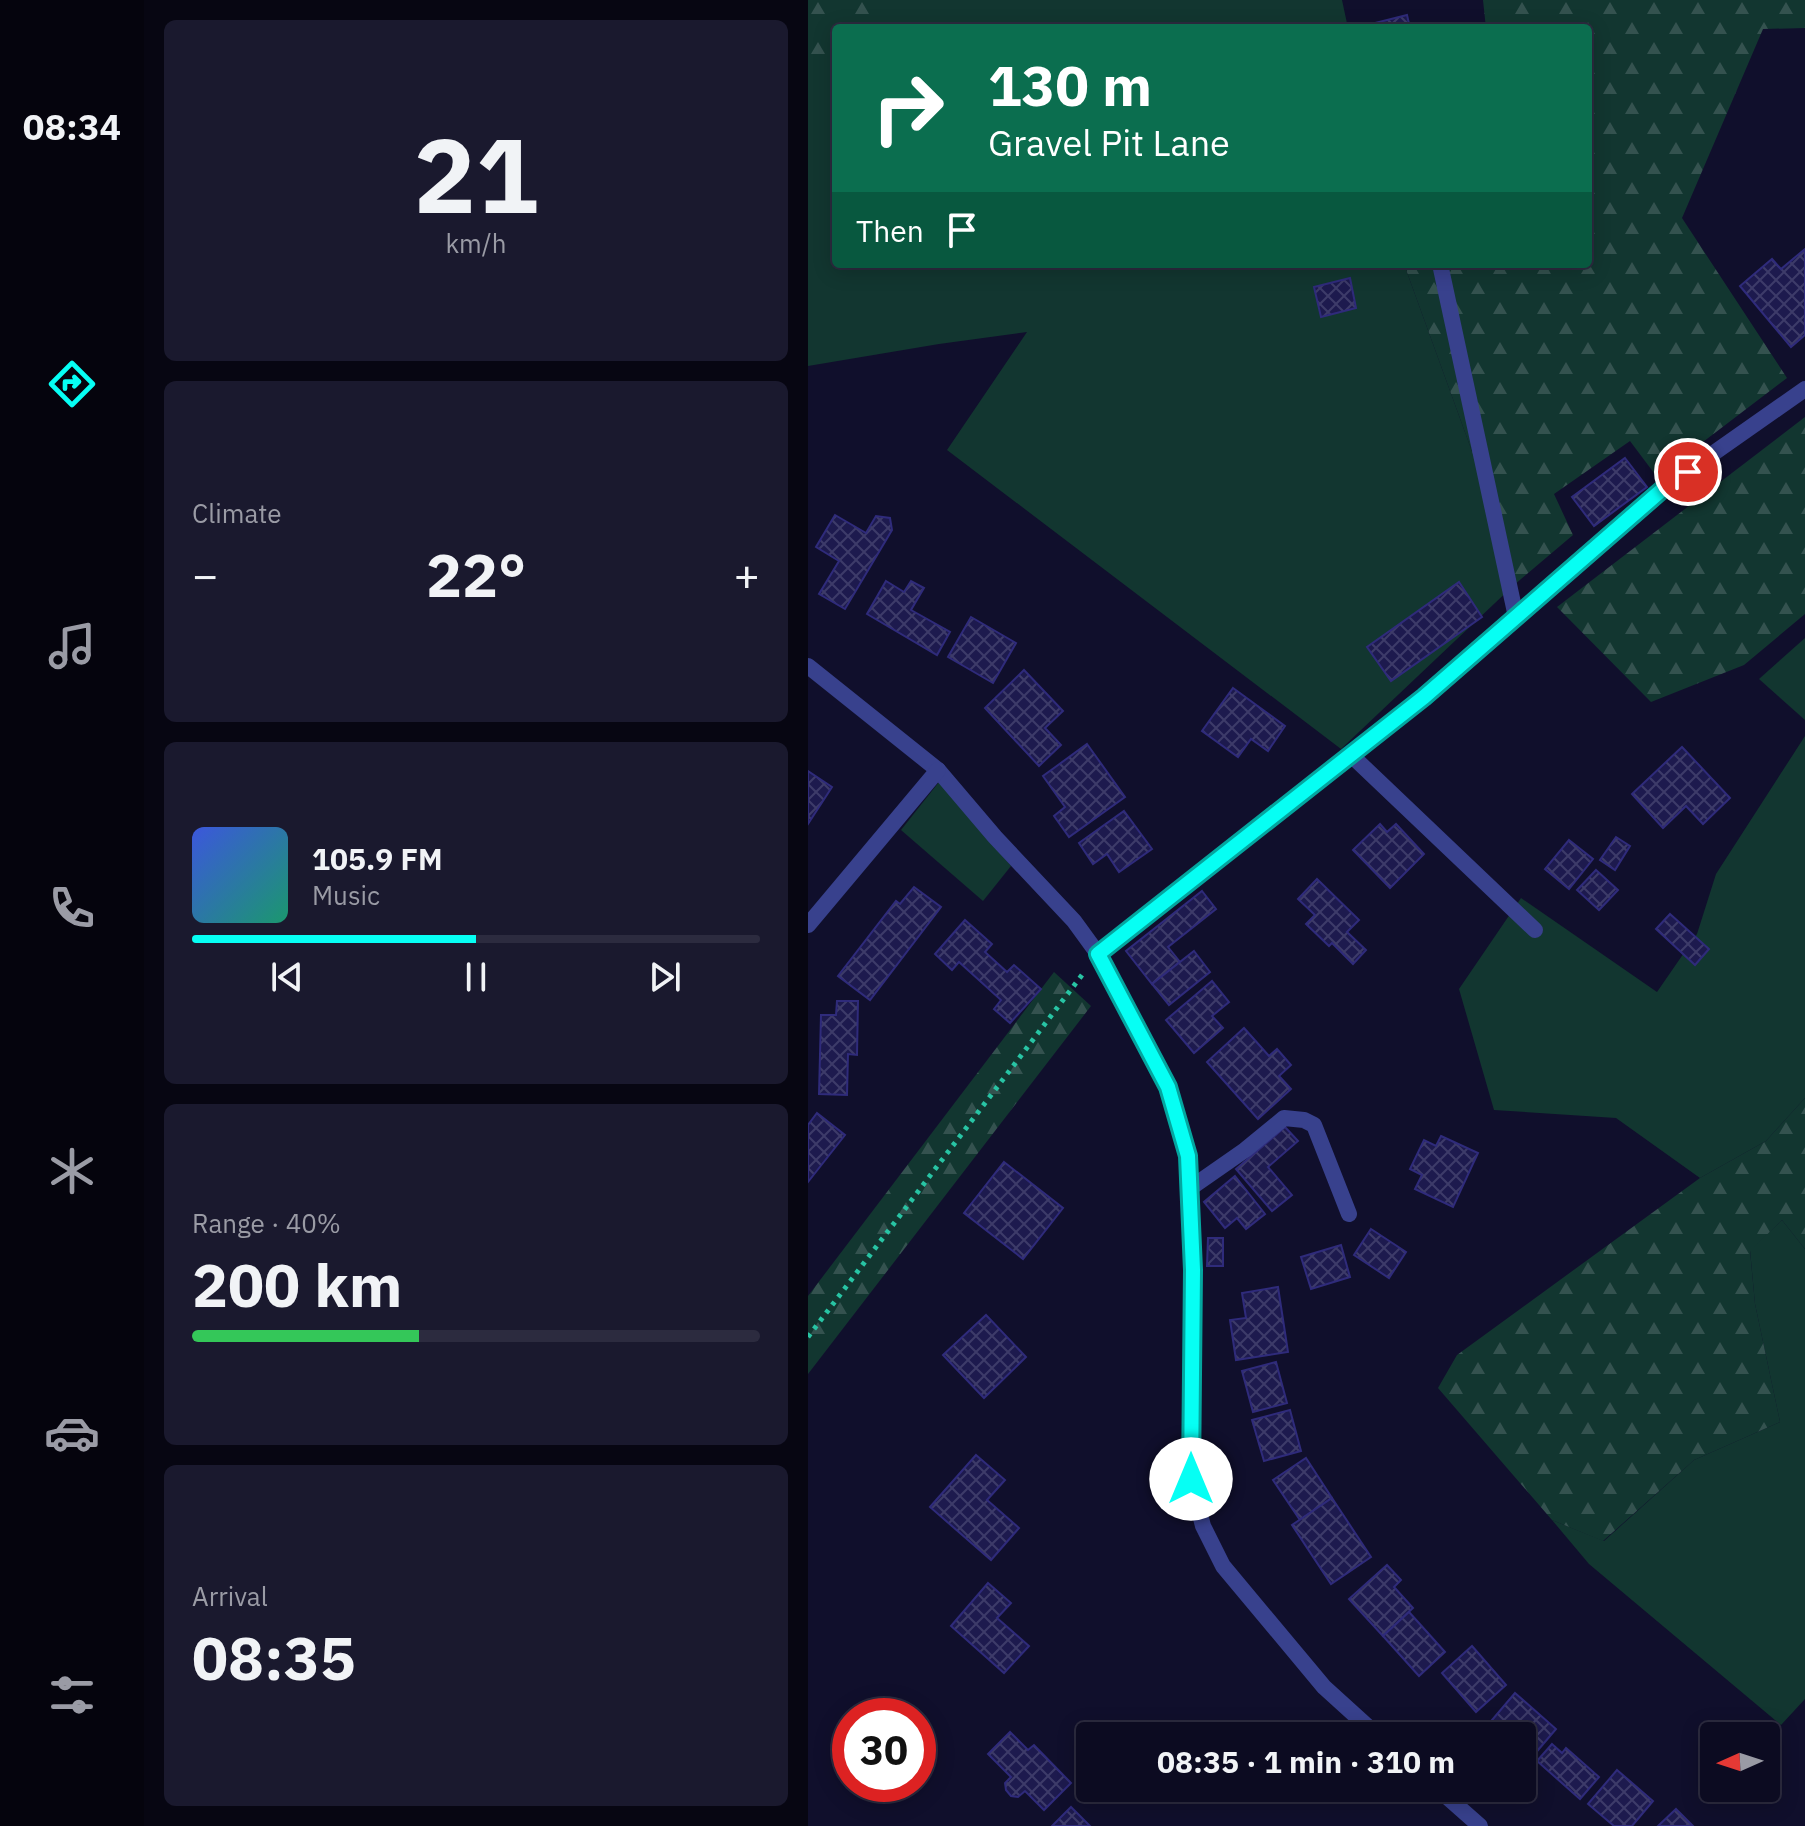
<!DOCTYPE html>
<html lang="en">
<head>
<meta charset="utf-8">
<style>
	:root { --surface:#0c0b21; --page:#1a192e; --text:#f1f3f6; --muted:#9a9ba5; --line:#2c2b3f; --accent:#06fff4 }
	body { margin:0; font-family:"IBM Plex Sans",sans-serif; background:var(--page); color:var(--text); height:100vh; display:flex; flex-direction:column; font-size:30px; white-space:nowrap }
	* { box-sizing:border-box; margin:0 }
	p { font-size:26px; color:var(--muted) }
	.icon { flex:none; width:44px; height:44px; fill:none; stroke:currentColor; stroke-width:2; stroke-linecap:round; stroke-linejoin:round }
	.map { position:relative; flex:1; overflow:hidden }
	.sheet { display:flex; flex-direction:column; gap:20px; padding:20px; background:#070612; width:664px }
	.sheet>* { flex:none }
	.top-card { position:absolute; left:24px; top:24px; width:760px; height:244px; border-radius:8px; box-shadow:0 4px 20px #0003,0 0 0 2px var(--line); background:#0b6e4f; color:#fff; overflow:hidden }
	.needle { width:52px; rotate:267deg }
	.fabs { position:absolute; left:892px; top:1722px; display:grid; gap:16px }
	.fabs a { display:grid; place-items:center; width:80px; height:80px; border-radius:8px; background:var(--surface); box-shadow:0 4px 20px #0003,0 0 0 2px var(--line); font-size:40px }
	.speed { position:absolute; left:24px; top:1698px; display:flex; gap:16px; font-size:40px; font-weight:700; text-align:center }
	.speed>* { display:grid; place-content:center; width:104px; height:104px; border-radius:50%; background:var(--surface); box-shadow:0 4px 20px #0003,0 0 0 2px var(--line); line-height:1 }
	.speed .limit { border:12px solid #d22; background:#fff; color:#111 }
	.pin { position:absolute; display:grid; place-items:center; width:68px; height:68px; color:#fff; margin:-34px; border:4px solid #fff; border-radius:50%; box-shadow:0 2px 8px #0007 }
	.me { position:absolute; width:88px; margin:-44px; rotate:0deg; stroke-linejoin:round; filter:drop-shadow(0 0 6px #0008) }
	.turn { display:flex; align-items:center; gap:28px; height:168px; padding:0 24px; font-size:36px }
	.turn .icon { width:104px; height:104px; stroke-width:2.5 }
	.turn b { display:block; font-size:56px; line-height:68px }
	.then { display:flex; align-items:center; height:76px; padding:0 24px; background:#0003; gap:16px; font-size:30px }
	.big { font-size:60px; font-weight:700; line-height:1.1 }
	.sheet .card { flex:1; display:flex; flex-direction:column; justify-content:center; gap:12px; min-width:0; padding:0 28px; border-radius:12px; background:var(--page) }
	.sheet .dial { align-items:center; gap:0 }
	.dial b { font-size:104px; line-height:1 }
	.song { display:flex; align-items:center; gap:24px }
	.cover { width:96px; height:96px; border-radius:12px; background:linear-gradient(135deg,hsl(230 70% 55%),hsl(160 70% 35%)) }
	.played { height:8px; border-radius:4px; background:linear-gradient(90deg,var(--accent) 50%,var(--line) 50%) }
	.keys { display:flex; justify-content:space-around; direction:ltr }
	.heat { display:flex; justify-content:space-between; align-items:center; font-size:44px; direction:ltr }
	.charge { height:12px; border-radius:6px; background:linear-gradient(90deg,#34c759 40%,var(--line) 0) }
	.trip { position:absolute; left:268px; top:1722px; width:460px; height:80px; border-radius:8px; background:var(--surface); box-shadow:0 4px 20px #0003,0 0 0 2px var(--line); font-weight:700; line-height:80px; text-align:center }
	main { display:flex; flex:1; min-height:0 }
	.tabs { display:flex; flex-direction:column; width:144px; justify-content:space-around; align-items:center; background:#05040d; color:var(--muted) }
	.tabs .icon { width:56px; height:56px }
	.tabs .selected { color:var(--accent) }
	.tabs b { font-size:36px; color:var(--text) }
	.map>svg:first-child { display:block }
	.green { fill:#123630 }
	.forest { fill:url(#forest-firs) }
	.building { fill:url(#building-cross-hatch); stroke:#2f2b7b; stroke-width:2 }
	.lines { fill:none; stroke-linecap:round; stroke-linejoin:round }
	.path { stroke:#28c4a4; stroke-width:5; stroke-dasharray:4 6; stroke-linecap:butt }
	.service { stroke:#38418d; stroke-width:16 }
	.minor { stroke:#38418d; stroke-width:16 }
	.route-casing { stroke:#04a69f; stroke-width:20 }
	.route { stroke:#06fff4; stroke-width:14 }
</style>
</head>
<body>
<main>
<nav class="tabs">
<b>08:34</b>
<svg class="icon selected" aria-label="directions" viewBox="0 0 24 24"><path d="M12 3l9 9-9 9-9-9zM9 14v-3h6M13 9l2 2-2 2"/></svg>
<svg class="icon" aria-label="music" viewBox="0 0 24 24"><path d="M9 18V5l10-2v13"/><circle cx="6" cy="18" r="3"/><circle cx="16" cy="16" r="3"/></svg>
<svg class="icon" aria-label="phone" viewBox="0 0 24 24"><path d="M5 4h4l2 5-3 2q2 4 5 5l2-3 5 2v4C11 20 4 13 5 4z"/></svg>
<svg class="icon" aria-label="climate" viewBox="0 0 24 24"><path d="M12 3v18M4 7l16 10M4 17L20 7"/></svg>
<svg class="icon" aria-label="car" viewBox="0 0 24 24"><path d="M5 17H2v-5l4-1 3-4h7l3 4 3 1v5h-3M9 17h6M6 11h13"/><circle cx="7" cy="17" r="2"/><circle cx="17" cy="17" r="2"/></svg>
<svg class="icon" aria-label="filters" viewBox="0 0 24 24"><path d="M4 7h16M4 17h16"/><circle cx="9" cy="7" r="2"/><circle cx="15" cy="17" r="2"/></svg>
</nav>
<section class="sheet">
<div class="card dial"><b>21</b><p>km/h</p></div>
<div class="card"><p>Climate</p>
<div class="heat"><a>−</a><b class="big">22°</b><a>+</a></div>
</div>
<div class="card">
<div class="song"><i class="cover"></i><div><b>105.9 FM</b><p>Music</p></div></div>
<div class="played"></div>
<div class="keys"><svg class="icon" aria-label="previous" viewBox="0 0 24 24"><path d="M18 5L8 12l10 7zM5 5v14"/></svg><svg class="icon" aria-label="pause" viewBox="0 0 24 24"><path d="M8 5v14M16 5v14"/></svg><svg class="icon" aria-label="next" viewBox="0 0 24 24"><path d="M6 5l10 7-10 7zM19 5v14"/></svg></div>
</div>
<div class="card"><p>Range · 40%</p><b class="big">200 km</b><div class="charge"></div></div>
<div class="card"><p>Arrival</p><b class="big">08:35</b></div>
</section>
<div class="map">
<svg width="997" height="1826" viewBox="0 0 997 1826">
	<defs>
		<pattern id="forest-firs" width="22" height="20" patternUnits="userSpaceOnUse" patternTransform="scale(2)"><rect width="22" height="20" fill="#123630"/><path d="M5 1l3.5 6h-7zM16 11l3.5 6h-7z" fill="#34524f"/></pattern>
		<pattern id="building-cross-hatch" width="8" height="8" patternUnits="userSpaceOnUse" patternTransform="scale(2)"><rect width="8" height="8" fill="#1d1a4e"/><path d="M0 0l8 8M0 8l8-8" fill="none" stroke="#3d3b69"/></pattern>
	</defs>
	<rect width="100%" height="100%" fill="#100f2c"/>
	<g class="green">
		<polygon points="0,0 534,0 540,28 28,28 28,264 596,264 674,479 706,585 533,749 139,450 219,332 131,344 0,366"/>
		<polygon points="997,638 997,720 951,679"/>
		<polygon points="997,736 997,1098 958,1141 892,1178 808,1118 686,1110 651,989 713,898 849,992 889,934 908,874"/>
		<polygon points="131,782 203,866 175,901 93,830"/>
		<polygon points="974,1220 997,1249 997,1699 973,1725 781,1564 744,1520 796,1541 886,1460 972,1422 947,1304 942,1250"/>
	</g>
	<g class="forest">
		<polygon points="0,0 93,0 93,8 68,28 28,28 28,58 0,77"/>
		<polygon points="675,0 997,0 997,28 955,29 874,218 979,378 849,477 822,441 746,494 765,535 706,585 674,479 596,264 780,264 780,28 678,28"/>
		<polygon points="997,417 997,614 936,665 843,702 749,607"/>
		<polygon points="246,972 283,1006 0,1374 0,1296"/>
		<polygon points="997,1098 997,1249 974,1220 942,1251 947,1304 972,1422 886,1460 795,1541 744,1520 630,1388 649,1355 892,1178 958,1141"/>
	</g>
	<g class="building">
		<polygon points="599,15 602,28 555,28 555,26"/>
		<polygon points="997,249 997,335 983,347 932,286 964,259 973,269"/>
		<polygon points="542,278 548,308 513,317 506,287"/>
		<polygon points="817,458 839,487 786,526 764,497"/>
		<polygon points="27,515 58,533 68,516 82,518 84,530 37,609 11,594 31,561 8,547"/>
		<polygon points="78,581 96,592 103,581 116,588 103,610 142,632 129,655 59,614"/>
		<polygon points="651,582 674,617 583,681 559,647"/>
		<polygon points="163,617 208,643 185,683 140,657"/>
		<polygon points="216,670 255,711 237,728 253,745 231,766 177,708"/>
		<polygon points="425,688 477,726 460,751 443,739 430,757 394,731"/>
		<polygon points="279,744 317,797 261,837 246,816 257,807 235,776"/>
		<polygon points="874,747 922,798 895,824 878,806 855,828 824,794"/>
		<polygon points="0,771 24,787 0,824"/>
		<polygon points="316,811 344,849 311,872 299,854 285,864 271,843"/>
		<polygon points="572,824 579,832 588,824 616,854 582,888 545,850"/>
		<polygon points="808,837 822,846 807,870 792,860"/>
		<polygon points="761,840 785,859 761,889 737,869"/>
		<polygon points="788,870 810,890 791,910 769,890"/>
		<polygon points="509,879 551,920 539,932 558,950 545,964 524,943 521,946 498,924 507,915 490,899"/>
		<polygon points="106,887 133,907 62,1000 30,976 88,901 92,904"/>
		<polygon points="394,891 408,909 360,947 372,962 344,984 318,951"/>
		<polygon points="862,914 901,949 887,965 848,929"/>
		<polygon points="157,920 184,944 177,952 199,972 206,965 233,989 202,1023 186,1009 193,1000 151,962 144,970 127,954"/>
		<polygon points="386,951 402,972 361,1005 344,984"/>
		<polygon points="404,981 421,1002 404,1016 415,1028 386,1053 358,1020"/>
		<polygon points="29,1001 50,1001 49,1055 40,1054 39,1095 11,1094 13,1015 28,1015"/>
		<polygon points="436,1028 461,1056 469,1049 483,1065 471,1076 483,1089 450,1119 399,1062"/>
		<polygon points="9,1113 37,1135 0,1182 0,1125"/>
		<polygon points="477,1127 490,1141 460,1167 484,1195 464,1211 428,1169"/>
		<polygon points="633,1136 670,1153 645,1207 607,1189 614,1175 602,1169 616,1140 628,1146"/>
		<polygon points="196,1162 255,1208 215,1259 156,1213"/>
		<polygon points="427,1176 457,1214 438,1229 429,1218 417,1228 396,1202"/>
		<polygon points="563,1229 598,1252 581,1278 546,1255"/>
		<polygon points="400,1238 415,1238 415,1266 399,1266"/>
		<polygon points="533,1245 542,1277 503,1289 493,1257"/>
		<polygon points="470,1287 480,1352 428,1360 422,1320 438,1318 434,1293"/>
		<polygon points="178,1315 218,1357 176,1398 135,1355"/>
		<polygon points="468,1362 479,1403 445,1412 434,1371"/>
		<polygon points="482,1410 493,1451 456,1461 444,1420"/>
		<polygon points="168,1455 197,1480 179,1500 211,1528 183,1560 122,1507"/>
		<polygon points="498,1458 524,1498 492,1520 465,1480"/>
		<polygon points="524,1498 563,1557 523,1584 484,1525"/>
		<polygon points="579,1565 593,1580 586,1587 605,1608 575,1636 541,1599"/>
		<polygon points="180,1583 203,1603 189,1618 221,1646 196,1673 143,1626"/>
		<polygon points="601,1612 637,1652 611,1676 575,1636"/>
		<polygon points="664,1646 698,1685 668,1712 634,1673"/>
		<polygon points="707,1693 748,1729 719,1763 714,1759 714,1736 676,1736 673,1733"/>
		<polygon points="202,1732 220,1750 226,1745 263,1783 236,1810 217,1791 210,1797 203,1796 198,1790 197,1783 203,1777 180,1754"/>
		<polygon points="744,1744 754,1753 758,1748 791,1777 772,1799 729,1761"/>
		<polygon points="809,1770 845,1801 824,1826 806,1826 780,1804"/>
		<polygon points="263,1807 282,1826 244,1826"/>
		<polygon points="868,1809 885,1826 850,1826"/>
	</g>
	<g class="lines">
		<polyline class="path" points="0,1337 277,971"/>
		<g class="service">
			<polyline points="632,264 708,617"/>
			<polyline points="542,754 727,930"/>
			<polyline points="381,1189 437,1150 476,1118 496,1120 506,1125 541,1214"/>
		</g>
		<g class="minor">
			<polyline points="0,666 130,770 187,837 266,921 290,954 360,1087 380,1156 385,1270 383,1479 395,1526 415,1566 516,1687 570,1736"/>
			<polyline points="0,925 130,770"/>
			<polyline points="290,954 616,697 856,488 997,389"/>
			<polyline points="629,1788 672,1826"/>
		</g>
	</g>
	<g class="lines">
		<g class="route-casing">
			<polyline id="route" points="383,1479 385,1270 380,1156 360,1087 290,954 616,697 856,488 880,472"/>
		</g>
		<use href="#route" class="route"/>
	</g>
</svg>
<div class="fabs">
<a><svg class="needle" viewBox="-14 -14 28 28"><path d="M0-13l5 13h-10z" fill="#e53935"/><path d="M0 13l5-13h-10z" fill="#9a9ba5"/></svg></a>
</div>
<div class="speed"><div class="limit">30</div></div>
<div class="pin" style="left:880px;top:472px;background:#d93025"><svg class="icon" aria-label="arrive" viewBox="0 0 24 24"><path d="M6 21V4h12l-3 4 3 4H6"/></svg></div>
<svg class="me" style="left:383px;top:1479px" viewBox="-20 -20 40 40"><circle r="19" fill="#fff"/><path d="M0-13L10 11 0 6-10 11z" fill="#06fff4"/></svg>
<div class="trip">08:35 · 1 min · 310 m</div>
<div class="top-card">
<div class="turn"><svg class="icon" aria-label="right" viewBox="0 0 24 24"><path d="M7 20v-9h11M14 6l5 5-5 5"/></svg><div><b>130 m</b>Gravel Pit Lane</div></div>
<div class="then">Then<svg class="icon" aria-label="arrive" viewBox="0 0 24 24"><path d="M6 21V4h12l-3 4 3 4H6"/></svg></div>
</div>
</div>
</main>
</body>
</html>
